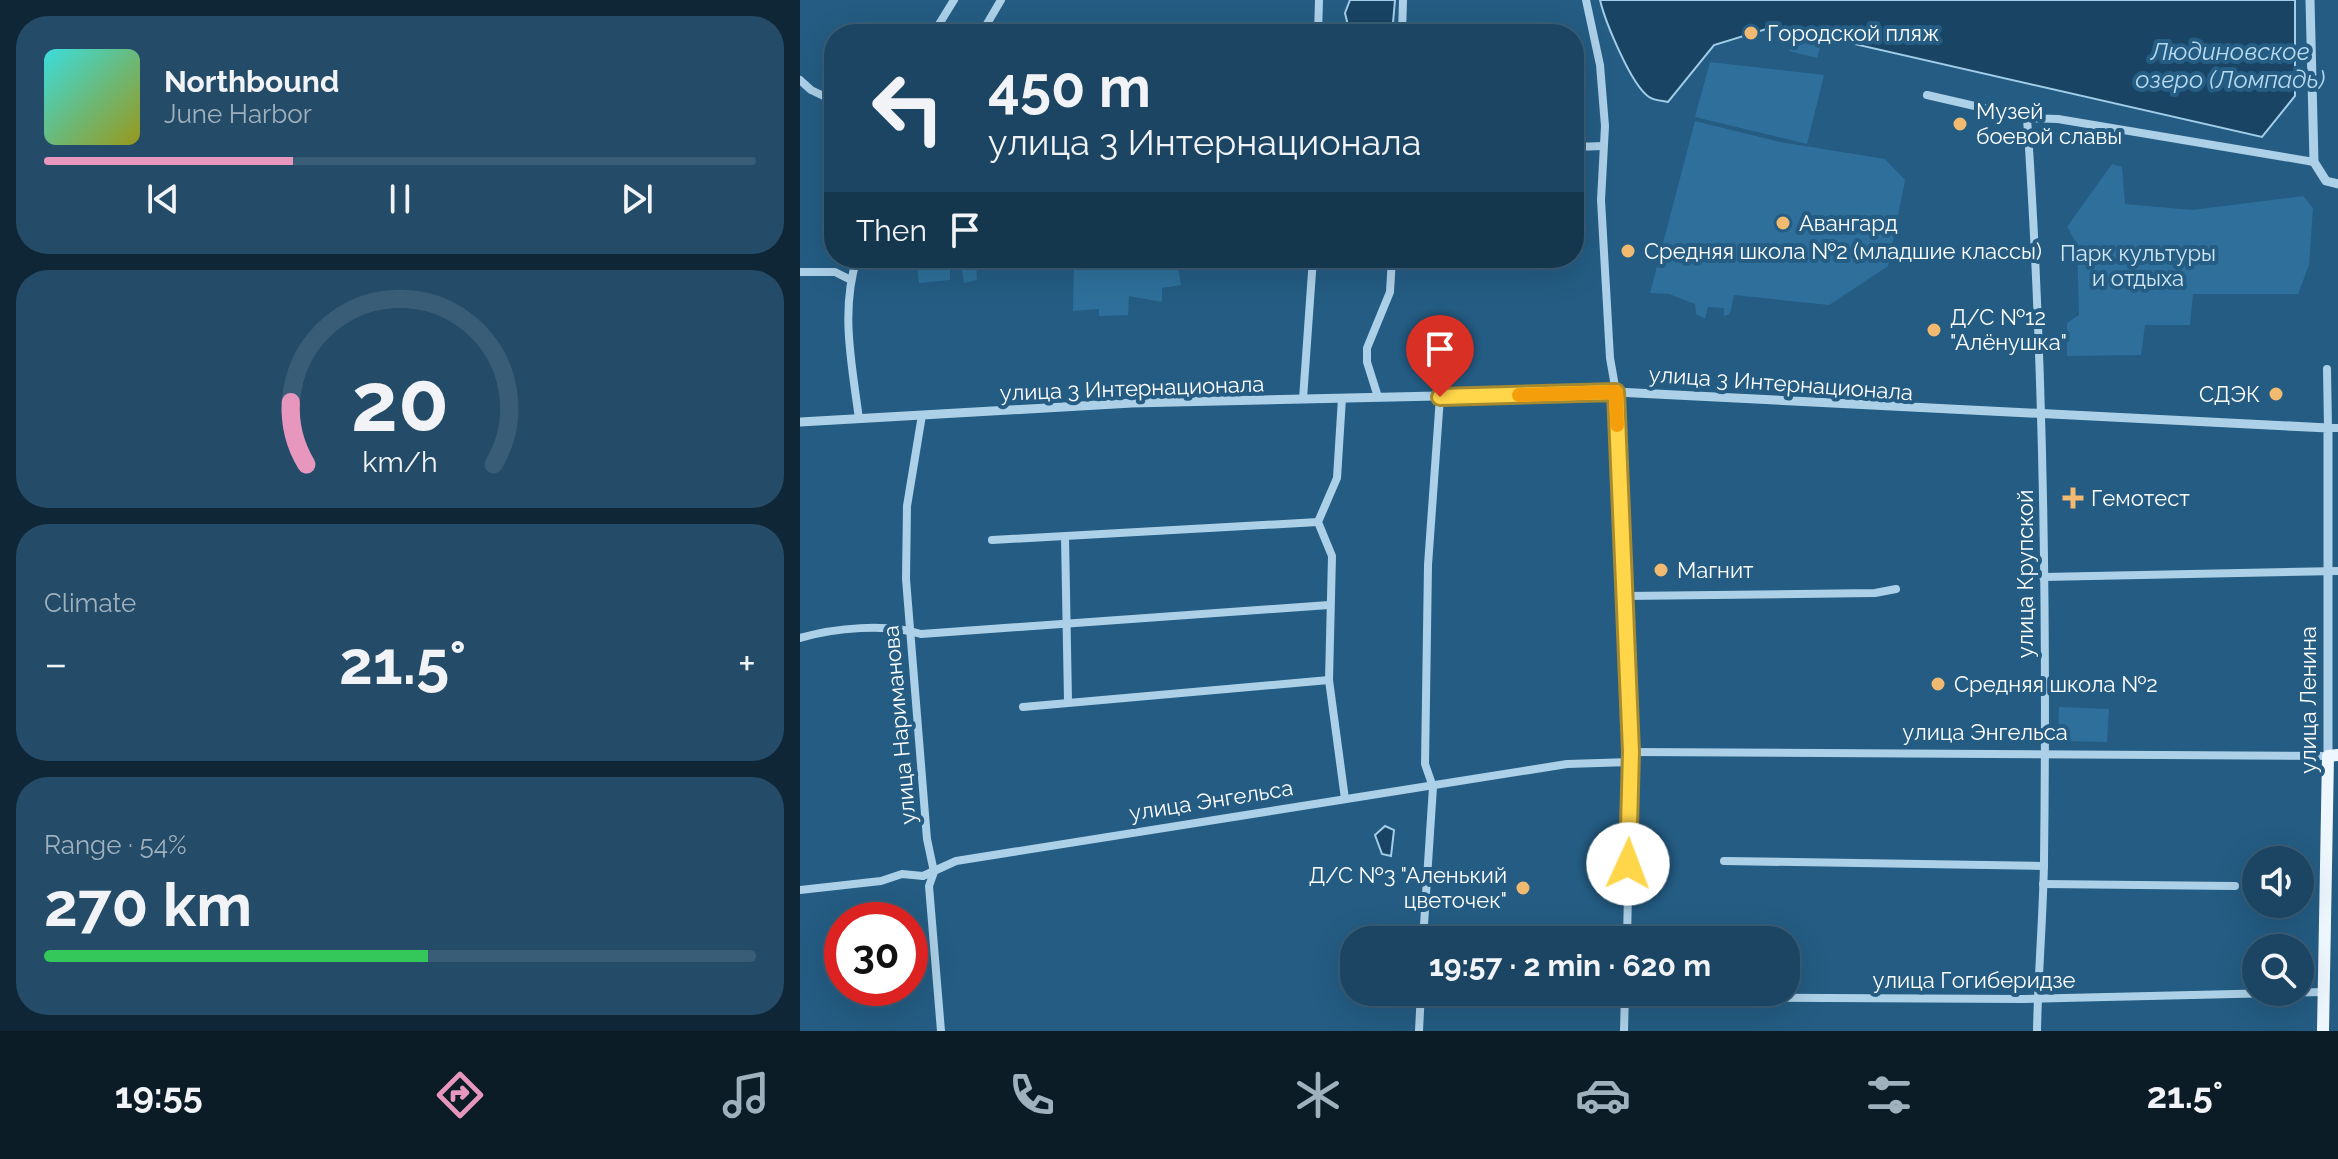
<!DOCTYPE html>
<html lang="en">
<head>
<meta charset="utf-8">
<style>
	:root { --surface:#1b4562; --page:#244c68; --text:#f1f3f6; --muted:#a0b1be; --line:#395d77; --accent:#e797bd }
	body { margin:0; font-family:Raleway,sans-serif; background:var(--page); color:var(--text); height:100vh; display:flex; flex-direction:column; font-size:30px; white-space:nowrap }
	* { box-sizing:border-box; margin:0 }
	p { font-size:26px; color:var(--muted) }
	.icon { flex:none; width:44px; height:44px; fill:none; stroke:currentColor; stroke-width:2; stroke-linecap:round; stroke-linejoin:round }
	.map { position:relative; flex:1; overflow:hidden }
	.side { display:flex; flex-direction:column; gap:16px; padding:16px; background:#0f2636; width:800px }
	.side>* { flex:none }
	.hud { position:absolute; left:24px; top:24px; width:760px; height:244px; border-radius:32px; box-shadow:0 8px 32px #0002,0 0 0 2px var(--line); background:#1b4562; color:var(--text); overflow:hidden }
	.controls { position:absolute; left:1442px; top:846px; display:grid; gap:16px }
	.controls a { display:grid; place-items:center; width:72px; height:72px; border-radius:50%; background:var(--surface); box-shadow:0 8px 32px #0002,0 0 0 2px var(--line); font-size:40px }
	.speed { position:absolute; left:24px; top:902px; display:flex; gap:16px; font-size:40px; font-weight:700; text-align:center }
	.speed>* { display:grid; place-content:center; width:104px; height:104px; border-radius:50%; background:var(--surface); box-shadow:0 8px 32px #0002,0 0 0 2px var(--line); line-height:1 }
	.speed .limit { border:12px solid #d22; background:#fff; color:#111 }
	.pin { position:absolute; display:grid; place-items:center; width:68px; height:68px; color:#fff; margin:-82px -34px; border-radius:50% 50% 50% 0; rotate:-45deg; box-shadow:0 0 8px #0007 }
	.pin .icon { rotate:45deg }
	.me { position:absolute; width:88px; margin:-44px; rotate:2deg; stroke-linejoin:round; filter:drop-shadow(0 0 6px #0008) }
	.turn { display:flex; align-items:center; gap:28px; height:168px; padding:0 32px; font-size:36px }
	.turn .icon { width:104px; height:104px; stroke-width:2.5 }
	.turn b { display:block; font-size:56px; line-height:68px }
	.then { display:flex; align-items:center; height:76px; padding:0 32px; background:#0003; gap:16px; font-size:30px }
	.big { font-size:60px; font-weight:700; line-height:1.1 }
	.side .widget { flex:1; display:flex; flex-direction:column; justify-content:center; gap:12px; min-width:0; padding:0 28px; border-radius:32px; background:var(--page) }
	.side .dial { align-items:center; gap:0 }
	.dial svg { height:208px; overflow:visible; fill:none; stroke:var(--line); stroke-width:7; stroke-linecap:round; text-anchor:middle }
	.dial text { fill:var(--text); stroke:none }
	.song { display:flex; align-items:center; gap:24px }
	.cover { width:96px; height:96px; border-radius:12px; background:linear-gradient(135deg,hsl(180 70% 55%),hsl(60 70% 35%)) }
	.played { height:8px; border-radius:4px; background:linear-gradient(90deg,var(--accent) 35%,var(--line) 35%) }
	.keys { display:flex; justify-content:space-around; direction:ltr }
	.heat { display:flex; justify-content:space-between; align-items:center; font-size:44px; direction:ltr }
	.charge { height:12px; border-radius:6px; background:linear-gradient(90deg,#34c759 54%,var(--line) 0) }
	.trip { position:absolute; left:540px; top:926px; width:460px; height:80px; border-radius:32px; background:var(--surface); box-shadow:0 8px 32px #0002,0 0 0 2px var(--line); font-weight:700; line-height:80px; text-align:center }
	.menu { display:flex; height:128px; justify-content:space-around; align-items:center; background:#0b1c27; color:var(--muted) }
	.menu .icon { width:56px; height:56px }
	.menu .selected { color:var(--accent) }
	.menu b { font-size:36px; color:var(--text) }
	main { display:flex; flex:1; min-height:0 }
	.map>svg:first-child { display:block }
	.green { fill:#2e709b }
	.water { fill:#194463; stroke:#a1cde8; stroke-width:2 }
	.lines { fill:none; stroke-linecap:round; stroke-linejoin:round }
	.minor { stroke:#acd0e8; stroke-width:8 }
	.tertiary { stroke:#acd0e8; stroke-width:9 }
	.primary { stroke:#eff7fe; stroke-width:12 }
	.route-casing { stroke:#a68a30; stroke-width:20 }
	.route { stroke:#ffd54a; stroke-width:14 }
	.slow { stroke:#f59e0b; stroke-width:14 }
	.poi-dot { fill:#f2b970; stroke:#245c83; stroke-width:3 }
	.labels { text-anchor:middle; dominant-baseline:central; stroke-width:8; stroke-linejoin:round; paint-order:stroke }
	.poi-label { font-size:22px; fill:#fff; stroke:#245c83; text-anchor:start }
	.park-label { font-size:22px; fill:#d0e7f6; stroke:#245c83 }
	.street-label { font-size:22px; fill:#fff; stroke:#245c83 }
	.water-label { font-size:24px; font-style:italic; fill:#b8daef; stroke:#245c83 }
</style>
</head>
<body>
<main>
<section class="side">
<div class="widget">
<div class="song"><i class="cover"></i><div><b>Northbound</b><p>June Harbor</p></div></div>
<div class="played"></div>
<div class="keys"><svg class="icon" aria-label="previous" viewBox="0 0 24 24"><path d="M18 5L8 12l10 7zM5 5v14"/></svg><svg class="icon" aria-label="pause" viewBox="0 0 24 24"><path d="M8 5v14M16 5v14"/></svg><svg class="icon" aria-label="next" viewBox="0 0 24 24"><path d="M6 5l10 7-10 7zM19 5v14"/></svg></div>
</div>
<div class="widget dial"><svg viewBox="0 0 100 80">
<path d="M14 69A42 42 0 1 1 86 69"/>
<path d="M14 69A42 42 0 0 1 8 45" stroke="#e797bd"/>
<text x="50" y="56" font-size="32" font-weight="700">20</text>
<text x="50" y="72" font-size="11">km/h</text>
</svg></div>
<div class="widget"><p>Climate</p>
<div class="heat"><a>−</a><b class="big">21.5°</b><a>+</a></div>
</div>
<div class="widget"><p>Range · 54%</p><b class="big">270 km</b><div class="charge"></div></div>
</section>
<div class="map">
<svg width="1538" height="1031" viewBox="0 0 1538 1031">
	<rect width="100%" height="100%" fill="#245c83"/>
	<g class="green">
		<polygon points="992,38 1021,44 1017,58 989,51"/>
		<polygon points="910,62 1024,75 1007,144 895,117"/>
		<polygon points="895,121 980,142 1085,159 1105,180 1088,266 1029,305 934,295 930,314 924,316 924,308 908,307 905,319 896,314 895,304 869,294 850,293"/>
		<polygon points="1312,164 1322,167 1325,204 1392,210 1503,196 1513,208 1509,265 1498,294 1393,294 1390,325 1345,325 1341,355 1267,356 1267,323 1279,315 1277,244 1267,227"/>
		<polygon points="116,258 176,258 177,280 164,283 161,264 150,266 150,280 119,283"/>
		<polygon points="274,258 376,258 381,285 362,288 362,302 329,296 328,315 299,316 299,309 273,311"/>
		<polygon points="1259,707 1309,709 1307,742 1258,741"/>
	</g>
	<g class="water">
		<polygon points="550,0 595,0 592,34 550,34 545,13"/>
		<path d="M800,0h695v96l-33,41 -486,-111 -62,19 -46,57c-5,-1 -15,-2 -19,-5 -18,-12 -44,-76 -49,-97z"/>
		<polygon points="585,826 594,830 591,856 582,854 575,835"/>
	</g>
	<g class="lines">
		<g class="minor">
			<polyline points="786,0 800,65 805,126 801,200 810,358 816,392 831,752 827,940"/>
			<polyline points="133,34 154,0"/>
			<polyline points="181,34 201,0"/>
			<polyline points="518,34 519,0"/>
			<polyline points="602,34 603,0"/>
			<polyline points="0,80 11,90 34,101"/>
			<polyline points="1127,95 1227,118 1258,119 1514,162"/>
			<path d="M1227,118c17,247 20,496 17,744 -1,56 -6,113 -7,169"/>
			<polyline points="774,147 803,146"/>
			<path d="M57,258c-17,53 -5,107 2,161"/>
			<polyline points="0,272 35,272 51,280"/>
			<polyline points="1527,369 1528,428 1538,428"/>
			<polyline points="578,397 567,362 567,348 590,292 592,258"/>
			<polyline points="542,398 537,478 518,522 532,556 529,680 545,799"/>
			<polyline points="503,399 513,258"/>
			<polyline points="122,415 107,506 106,579 127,839 134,872 129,886 141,1031"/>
			<polyline points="265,537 268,701"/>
			<polyline points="192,540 518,522"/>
			<polyline points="1243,577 1538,571"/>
			<polyline points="825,596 1075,593 1096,589"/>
			<path d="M0,638c34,-10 87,-15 121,-4l408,-29"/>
			<polyline points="223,707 529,680"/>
			<polyline points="831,752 1528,756"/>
			<polyline points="924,861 1244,866"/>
			<polyline points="1243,884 1435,886"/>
			<polyline points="0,890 81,881 102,874 123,876 156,861 767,764 831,762"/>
			<polyline points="623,940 633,787 625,764 628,565 640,397"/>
			<polyline points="825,997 1223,999 1523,992"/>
			<polyline points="619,1031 621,992"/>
			<polyline points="824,1031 825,993"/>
		</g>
		<g class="tertiary">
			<polyline points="1510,0 1514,162 1526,181 1538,184"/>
			<polyline points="0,422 332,403 816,392 1528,428 1528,756"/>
		</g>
		<polyline class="primary" points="1523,1031 1528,756 1538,755"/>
	</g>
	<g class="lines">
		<g class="route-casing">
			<polyline id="route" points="640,397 816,392 831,752 828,864"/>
		</g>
		<use href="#route" class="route"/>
		<polyline class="slow" points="719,395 816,392 817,425"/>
	</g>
	<g class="poi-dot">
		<circle cx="951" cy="33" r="8"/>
		<circle cx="1160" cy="124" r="8"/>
		<circle cx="983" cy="223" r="8"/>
		<circle cx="828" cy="251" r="8"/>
		<circle cx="1134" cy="330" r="8"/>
		<circle cx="1476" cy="394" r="8"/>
		<path d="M1269 486h8v8h8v8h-8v8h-8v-8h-8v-8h8z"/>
		<circle cx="861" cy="570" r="8"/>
		<circle cx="1138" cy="684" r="8"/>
		<circle cx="723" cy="888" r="8"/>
	</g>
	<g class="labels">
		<g class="poi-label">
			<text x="967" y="33">Городской пляж</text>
			<text x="1176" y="111">Музей<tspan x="1176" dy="25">боевой славы</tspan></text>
			<text x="999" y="223">Авангард</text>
			<text x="844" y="251">Средняя школа №2 (младшие классы)</text>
			<text x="1150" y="317">Д/С №12<tspan x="1150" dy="25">"Алёнушка"</tspan></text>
			<text x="1460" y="394" text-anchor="end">СДЭК</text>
			<text x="1291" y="498">Гемотест</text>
			<text x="877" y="570">Магнит</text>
			<text x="1154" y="684">Средняя школа №2</text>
			<text x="707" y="875" text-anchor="end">Д/С №3 "Аленький<tspan x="707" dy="25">цветочек"</tspan></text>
		</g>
		<g class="park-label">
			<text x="1338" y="253">Парк культуры<tspan x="1338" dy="25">и отдыха</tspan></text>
		</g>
		<g class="street-label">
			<text transform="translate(981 383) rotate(4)">улица 3 Интернационала</text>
			<text transform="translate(332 388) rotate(-2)">улица 3 Интернационала</text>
			<text transform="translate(1225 574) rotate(-90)">улица Крупской</text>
			<text transform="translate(1508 700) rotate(-90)">улица Ленина</text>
			<text transform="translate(99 725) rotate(-95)">улица Нариманова</text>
			<text x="1185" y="732">улица Энгельса</text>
			<text transform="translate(411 800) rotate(-9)">улица Энгельса</text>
			<text x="1174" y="980">улица Гогиберидзе</text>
		</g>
		<g class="water-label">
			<text x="1430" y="51">Людиновское<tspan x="1430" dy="28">озеро (Ломпадь)</tspan></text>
		</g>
	</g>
</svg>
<div class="controls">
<a><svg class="icon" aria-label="sound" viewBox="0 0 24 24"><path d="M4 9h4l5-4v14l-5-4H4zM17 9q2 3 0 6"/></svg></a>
<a><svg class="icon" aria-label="search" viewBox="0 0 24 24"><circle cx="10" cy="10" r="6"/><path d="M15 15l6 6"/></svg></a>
</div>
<div class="speed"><div class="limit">30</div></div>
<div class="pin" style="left:640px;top:397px;background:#d93025"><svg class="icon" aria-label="arrive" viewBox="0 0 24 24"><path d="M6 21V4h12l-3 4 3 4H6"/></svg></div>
<svg class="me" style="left:828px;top:864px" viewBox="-20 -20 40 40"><circle r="19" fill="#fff"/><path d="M0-13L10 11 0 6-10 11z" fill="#ffd54a"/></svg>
<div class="trip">19:57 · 2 min · 620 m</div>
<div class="hud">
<div class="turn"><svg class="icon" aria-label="left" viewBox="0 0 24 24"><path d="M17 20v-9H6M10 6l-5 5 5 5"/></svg><div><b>450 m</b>улица 3 Интернационала</div></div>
<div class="then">Then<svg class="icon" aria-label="arrive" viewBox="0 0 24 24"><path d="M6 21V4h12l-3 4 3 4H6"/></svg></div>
</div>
</div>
</main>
<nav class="menu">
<b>19:55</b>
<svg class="icon selected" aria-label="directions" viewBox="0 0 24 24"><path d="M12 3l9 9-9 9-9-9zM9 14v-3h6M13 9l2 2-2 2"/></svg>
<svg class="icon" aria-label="music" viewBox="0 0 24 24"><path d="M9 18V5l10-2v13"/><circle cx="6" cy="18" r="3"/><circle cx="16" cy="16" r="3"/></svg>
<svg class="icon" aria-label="phone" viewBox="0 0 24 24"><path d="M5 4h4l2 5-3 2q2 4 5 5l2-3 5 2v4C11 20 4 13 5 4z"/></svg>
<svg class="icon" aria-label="climate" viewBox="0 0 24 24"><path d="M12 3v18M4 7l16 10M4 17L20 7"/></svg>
<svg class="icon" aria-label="car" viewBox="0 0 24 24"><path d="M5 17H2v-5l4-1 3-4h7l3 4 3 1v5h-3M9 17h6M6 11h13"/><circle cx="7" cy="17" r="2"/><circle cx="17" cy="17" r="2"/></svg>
<svg class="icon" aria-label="filters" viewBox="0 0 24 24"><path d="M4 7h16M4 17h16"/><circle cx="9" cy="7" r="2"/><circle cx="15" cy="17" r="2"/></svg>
<b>21.5°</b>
</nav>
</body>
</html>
